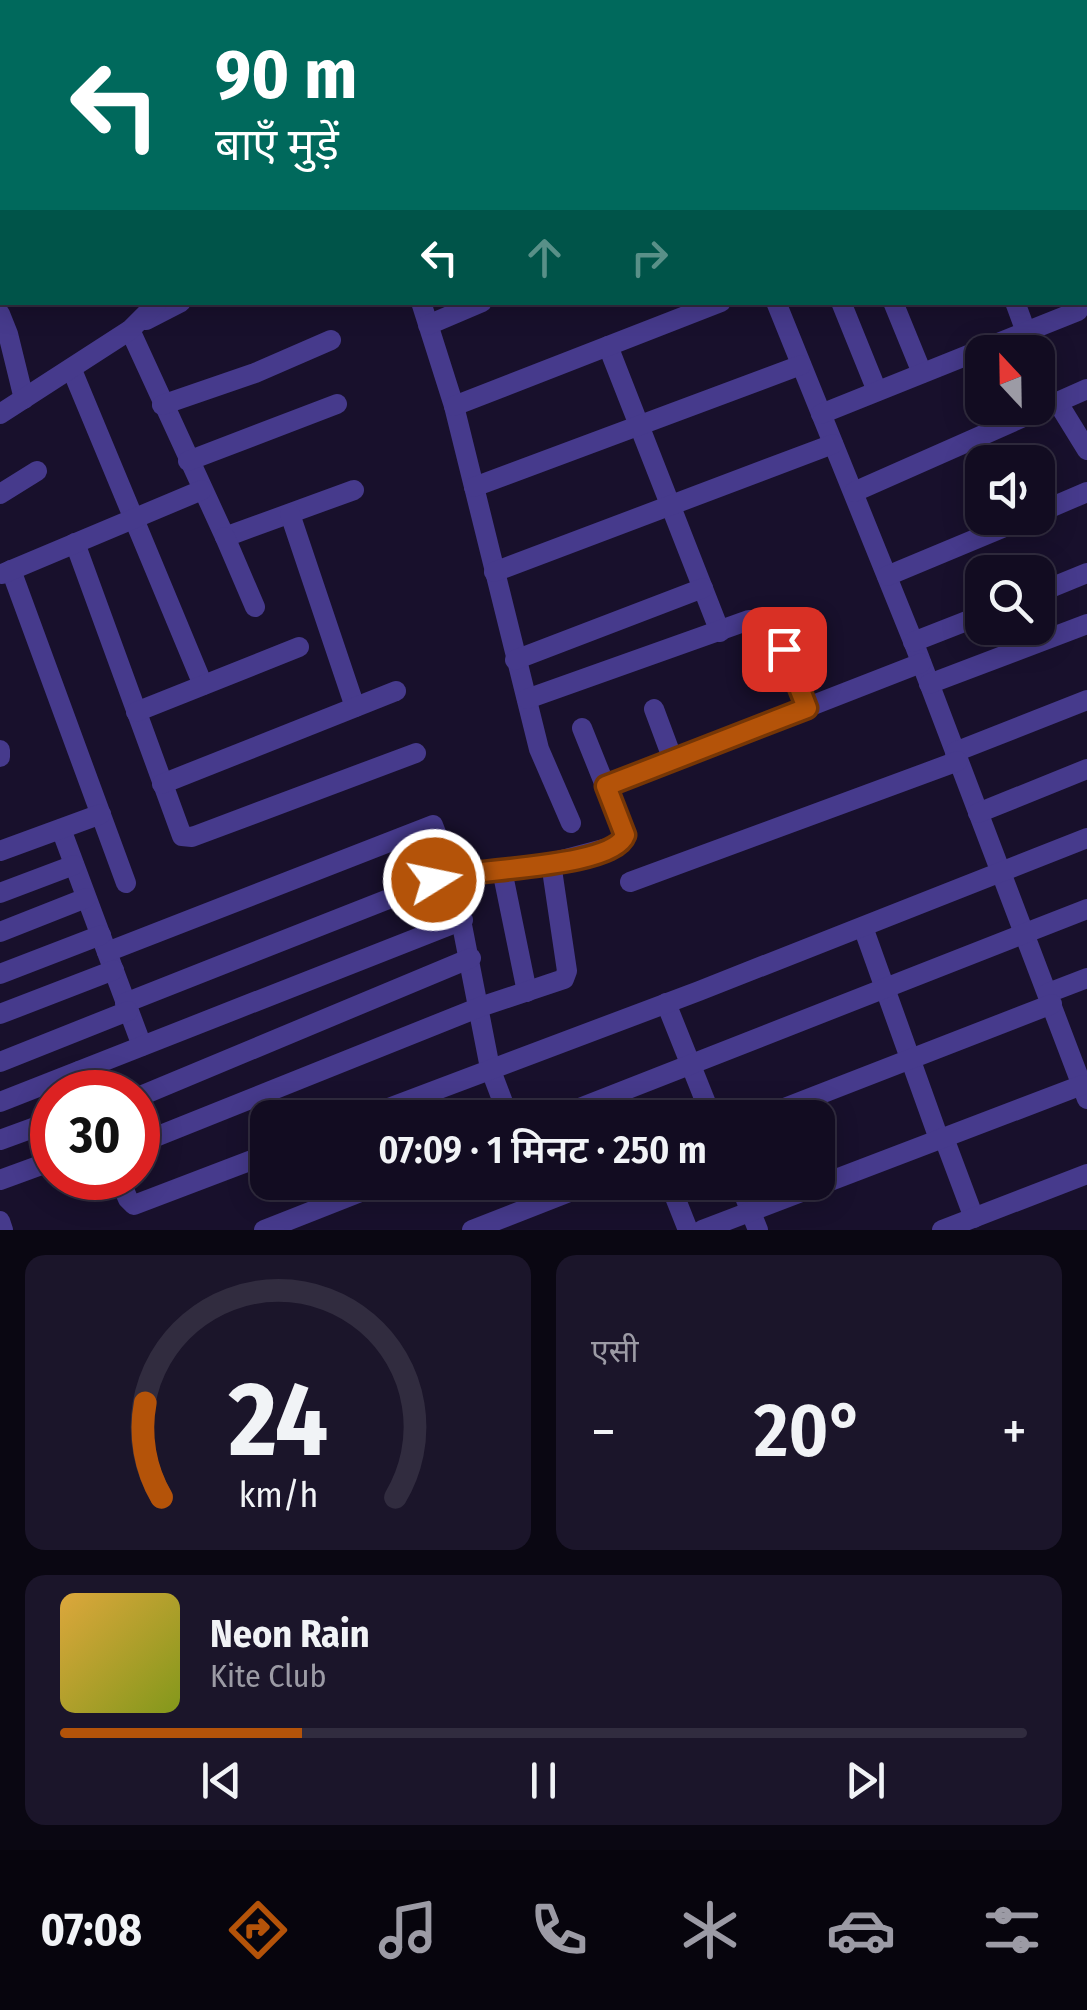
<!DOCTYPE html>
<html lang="hi">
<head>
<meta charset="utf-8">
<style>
	:root { --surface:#120c21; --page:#1b152a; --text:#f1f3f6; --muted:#9c9ba5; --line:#312c3f; --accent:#b45309 }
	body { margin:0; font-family:"Fira Sans Condensed","Noto Sans Devanagari",sans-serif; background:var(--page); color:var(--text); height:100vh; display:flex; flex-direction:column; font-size:38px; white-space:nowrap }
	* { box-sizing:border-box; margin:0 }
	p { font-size:32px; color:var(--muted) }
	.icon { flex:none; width:55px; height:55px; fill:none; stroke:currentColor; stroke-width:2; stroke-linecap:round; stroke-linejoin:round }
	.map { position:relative; height:1230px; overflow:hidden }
	.details { display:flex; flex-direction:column; gap:25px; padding:25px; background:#0a0712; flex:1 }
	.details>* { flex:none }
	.banner { position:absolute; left:0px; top:0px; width:1088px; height:305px; box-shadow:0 5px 25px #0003,0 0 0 2px var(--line); background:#00695c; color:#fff; overflow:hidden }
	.needle { width:65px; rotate:338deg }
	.controls { position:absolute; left:965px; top:335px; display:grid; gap:20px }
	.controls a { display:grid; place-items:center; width:90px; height:90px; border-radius:20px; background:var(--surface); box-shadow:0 5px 25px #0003,0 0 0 2px var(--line); font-size:50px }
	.speed { position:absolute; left:30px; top:1070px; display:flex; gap:20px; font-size:50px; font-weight:700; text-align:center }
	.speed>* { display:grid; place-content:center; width:130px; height:130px; border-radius:50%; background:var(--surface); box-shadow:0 5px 25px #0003,0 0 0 2px var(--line); line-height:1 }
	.speed .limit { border:15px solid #d22; background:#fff; color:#111 }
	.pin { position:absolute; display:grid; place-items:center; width:85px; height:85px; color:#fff; margin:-42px; border-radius:20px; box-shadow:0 5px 15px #0006 }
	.me { position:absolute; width:110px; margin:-55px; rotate:80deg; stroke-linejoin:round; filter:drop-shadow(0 0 8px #0008) }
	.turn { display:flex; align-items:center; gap:35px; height:210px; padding:0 50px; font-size:45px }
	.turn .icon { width:130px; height:130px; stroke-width:2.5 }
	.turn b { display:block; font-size:70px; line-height:85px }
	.lanes { display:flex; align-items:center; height:95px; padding:0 50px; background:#0003; justify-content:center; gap:50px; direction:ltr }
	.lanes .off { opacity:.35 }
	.big { font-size:75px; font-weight:600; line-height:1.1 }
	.details .card { flex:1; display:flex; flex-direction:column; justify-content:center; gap:15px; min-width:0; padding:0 35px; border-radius:20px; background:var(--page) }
	.details .dial { align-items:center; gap:0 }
	.dial svg { height:260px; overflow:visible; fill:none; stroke:var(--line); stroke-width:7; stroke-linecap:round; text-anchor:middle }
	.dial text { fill:var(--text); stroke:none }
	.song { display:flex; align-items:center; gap:30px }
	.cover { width:120px; height:120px; border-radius:15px; background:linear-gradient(135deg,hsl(40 70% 55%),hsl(70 70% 35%)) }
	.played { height:10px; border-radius:5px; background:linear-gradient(90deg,var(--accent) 25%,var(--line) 25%) }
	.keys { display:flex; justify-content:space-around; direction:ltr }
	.heat { display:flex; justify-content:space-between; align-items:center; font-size:55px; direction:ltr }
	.details .tiles { flex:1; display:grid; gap:25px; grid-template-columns:1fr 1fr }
	.card:last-child { grid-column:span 2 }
	.trip { position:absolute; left:250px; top:1100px; width:585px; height:100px; border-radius:20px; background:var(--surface); box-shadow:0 5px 25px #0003,0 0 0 2px var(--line); font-weight:600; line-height:100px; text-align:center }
	.menu { display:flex; height:160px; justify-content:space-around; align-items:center; background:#07050d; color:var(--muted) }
	.menu .icon { width:70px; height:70px }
	.menu .current { color:var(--accent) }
	.menu b { font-size:45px; color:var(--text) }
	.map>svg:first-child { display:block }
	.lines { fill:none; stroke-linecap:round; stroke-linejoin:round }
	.minor { stroke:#463a8c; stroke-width:20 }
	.rail { stroke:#08cdff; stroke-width:4; stroke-dasharray:15 12; stroke-linecap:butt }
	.route-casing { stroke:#753606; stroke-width:25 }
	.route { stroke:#b45309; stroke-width:18 }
</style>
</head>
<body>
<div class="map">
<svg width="1087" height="1230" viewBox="0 0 1087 1230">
	<rect width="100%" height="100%" fill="#18102c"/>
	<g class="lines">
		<g class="minor">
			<polyline points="335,0 335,2"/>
			<polyline points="912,0 914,2"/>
			<polyline points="50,2 60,0"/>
			<polyline points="284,2 292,0"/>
			<polyline points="588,2 592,0"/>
			<polyline points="631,2 635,0"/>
			<polyline points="665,2 670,0"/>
			<polyline points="687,2 691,0"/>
			<polyline points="0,17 2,16"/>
			<polyline points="0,97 2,95"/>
			<polyline points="1085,134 1087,133"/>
			<polyline points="1085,199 1087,201"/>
			<polyline points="0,272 2,272"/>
			<polyline points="421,302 454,406 539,749 571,823"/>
			<polyline points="776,302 915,646 1087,1099"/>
			<polyline points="841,302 877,391"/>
			<polyline points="893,302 922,373"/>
			<polyline points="1015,302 1026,332"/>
			<polyline points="0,314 8,334 24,399"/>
			<polyline points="146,320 181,302"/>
			<polyline points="428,325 482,302"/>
			<polyline points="130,330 225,537 354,490"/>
			<polyline points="608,346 720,632"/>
			<polyline points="72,370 203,685"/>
			<polyline points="1058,403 1087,450"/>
			<polyline points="162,405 255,373 331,340"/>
			<polyline points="454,406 721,302"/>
			<polyline points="0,414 130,330 158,302"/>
			<polyline points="821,414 1078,311"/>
			<polyline points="188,461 337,404"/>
			<polyline points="474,487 801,365"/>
			<polyline points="854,492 1087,389"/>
			<polyline points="0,494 37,471"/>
			<polyline points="1038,513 1087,492"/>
			<polyline points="290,514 355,707"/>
			<polyline points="225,537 255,607"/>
			<polyline points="75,543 182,836 192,837 416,753"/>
			<polyline points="11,570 126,883"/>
			<polyline points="494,572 833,444"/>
			<polyline points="2,574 202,490"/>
			<polyline points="887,576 1026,518"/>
			<polyline points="1038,593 1087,573"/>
			<polyline points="913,642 982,615"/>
			<polyline points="784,649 807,708"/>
			<polyline points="515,660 703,588"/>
			<polyline points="929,684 1087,624"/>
			<polyline points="527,699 749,620"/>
			<polyline points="654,709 673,760"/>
			<polyline points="136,712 299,647"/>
			<polyline points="0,750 0,757"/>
			<polyline points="955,752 1087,700"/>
			<polyline points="162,784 396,691"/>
			<polyline points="606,786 921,663"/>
			<polyline points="978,813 1087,769"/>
			<polyline points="61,829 142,1046"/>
			<polyline points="0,851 101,814"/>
			<polyline points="502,870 527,992"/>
			<polyline points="630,882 958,761"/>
			<polyline points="0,893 74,865"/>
			<polyline points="863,927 939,1139"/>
			<polyline points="0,932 86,898"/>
			<polyline points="107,952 433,825 452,874 490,1068 509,1118"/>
			<polyline points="0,974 101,935"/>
			<polyline points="1048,993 1087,978"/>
			<polyline points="125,1003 452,874 551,863 619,845 625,835 582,728"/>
			<polyline points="666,1003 712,1118"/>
			<polyline points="0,1014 114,970"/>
			<polyline points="0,1062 128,1011"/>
			<polyline points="79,1071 87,1092"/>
			<polyline points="138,1097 471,958"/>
			<polyline points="0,1102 463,920"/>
			<polyline points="362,1118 699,991 1087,838"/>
			<polyline points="554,1118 1087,909"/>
			<polyline points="759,1118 1052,1004"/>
			<polyline points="944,1138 974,1218"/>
			<polyline points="0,1140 52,1121"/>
			<polyline points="138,1144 480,1007 564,979 567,971 551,863"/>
			<polyline points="119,1178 128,1199 134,1205 268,1154"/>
			<polyline points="0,1180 52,1161"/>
			<polyline points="669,1182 688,1230"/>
			<polyline points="739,1182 758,1230"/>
			<polyline points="0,1221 3,1230"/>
			<polyline points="264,1230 386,1182"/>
			<polyline points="472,1230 595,1182"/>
			<polyline points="702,1230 1082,1085"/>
			<polyline points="942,1230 1087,1174"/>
		</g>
		<g class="rail">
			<polyline points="856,0 857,2"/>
			<polyline points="877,0 879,2"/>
			<polyline points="1085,245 1087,248"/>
			<polyline points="1085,263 1087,266"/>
			<polyline points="1085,294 1087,297"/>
		</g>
	</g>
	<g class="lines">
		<g class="route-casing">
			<path id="route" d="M434,880c35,-12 179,-11 191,-45l-19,-49 201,-78 -23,-59"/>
		</g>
		<use href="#route" class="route"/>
	</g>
</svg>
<div class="controls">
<a><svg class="needle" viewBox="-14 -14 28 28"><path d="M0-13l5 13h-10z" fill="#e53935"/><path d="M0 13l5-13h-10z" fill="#9c9ba5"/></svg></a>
<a><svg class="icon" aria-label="sound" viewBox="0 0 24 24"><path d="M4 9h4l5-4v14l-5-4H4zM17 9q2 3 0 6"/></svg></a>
<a><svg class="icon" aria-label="search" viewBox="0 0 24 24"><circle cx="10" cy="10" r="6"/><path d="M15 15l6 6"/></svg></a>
</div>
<div class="speed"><div class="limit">30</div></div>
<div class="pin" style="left:784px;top:649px;background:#d93025"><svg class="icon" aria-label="arrive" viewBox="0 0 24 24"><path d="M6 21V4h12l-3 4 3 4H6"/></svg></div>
<svg class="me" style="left:434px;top:880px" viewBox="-20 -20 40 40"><circle r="17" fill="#b45309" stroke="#fff" stroke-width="3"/><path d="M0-11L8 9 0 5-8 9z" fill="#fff"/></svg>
<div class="trip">07:09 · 1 मिनट · 250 m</div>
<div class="banner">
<div class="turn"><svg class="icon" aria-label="left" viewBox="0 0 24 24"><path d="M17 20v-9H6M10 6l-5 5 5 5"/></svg><div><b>90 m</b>बाएँ मुड़ें</div></div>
<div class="lanes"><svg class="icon" aria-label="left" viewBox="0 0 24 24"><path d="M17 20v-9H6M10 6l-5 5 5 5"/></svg><svg class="icon off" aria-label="ahead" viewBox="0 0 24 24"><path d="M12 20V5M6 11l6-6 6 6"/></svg><svg class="icon off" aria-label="right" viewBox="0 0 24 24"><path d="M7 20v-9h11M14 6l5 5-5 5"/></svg></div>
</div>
</div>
<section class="details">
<div class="tiles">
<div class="card dial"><svg viewBox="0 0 100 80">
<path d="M14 69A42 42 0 1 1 86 69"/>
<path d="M14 69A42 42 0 0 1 9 40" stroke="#b45309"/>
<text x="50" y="56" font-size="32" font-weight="700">24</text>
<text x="50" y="72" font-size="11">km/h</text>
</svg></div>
<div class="card"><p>एसी</p>
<div class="heat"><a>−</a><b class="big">20°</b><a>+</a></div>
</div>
<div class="card">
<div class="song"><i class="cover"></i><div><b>Neon Rain</b><p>Kite Club</p></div></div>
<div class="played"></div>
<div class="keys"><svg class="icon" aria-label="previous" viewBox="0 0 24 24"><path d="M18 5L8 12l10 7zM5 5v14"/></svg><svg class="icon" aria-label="pause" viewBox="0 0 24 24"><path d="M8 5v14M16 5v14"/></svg><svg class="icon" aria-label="next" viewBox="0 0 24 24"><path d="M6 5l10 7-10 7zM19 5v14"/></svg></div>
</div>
</div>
</section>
<nav class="menu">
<b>07:08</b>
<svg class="icon current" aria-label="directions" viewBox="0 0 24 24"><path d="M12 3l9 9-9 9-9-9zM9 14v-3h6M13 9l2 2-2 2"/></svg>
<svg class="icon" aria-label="music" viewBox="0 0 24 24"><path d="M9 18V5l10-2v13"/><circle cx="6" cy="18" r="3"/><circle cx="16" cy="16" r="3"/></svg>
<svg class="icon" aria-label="phone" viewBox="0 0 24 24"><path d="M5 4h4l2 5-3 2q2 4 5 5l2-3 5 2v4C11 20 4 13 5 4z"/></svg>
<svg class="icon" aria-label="climate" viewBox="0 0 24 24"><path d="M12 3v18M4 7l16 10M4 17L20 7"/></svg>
<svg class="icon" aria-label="car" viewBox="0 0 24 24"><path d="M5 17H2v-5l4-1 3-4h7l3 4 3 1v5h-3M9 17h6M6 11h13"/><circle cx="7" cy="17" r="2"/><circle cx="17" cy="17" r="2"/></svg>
<svg class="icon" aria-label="filters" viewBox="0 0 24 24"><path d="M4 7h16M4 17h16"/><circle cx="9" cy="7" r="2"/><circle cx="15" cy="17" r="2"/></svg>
</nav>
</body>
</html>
